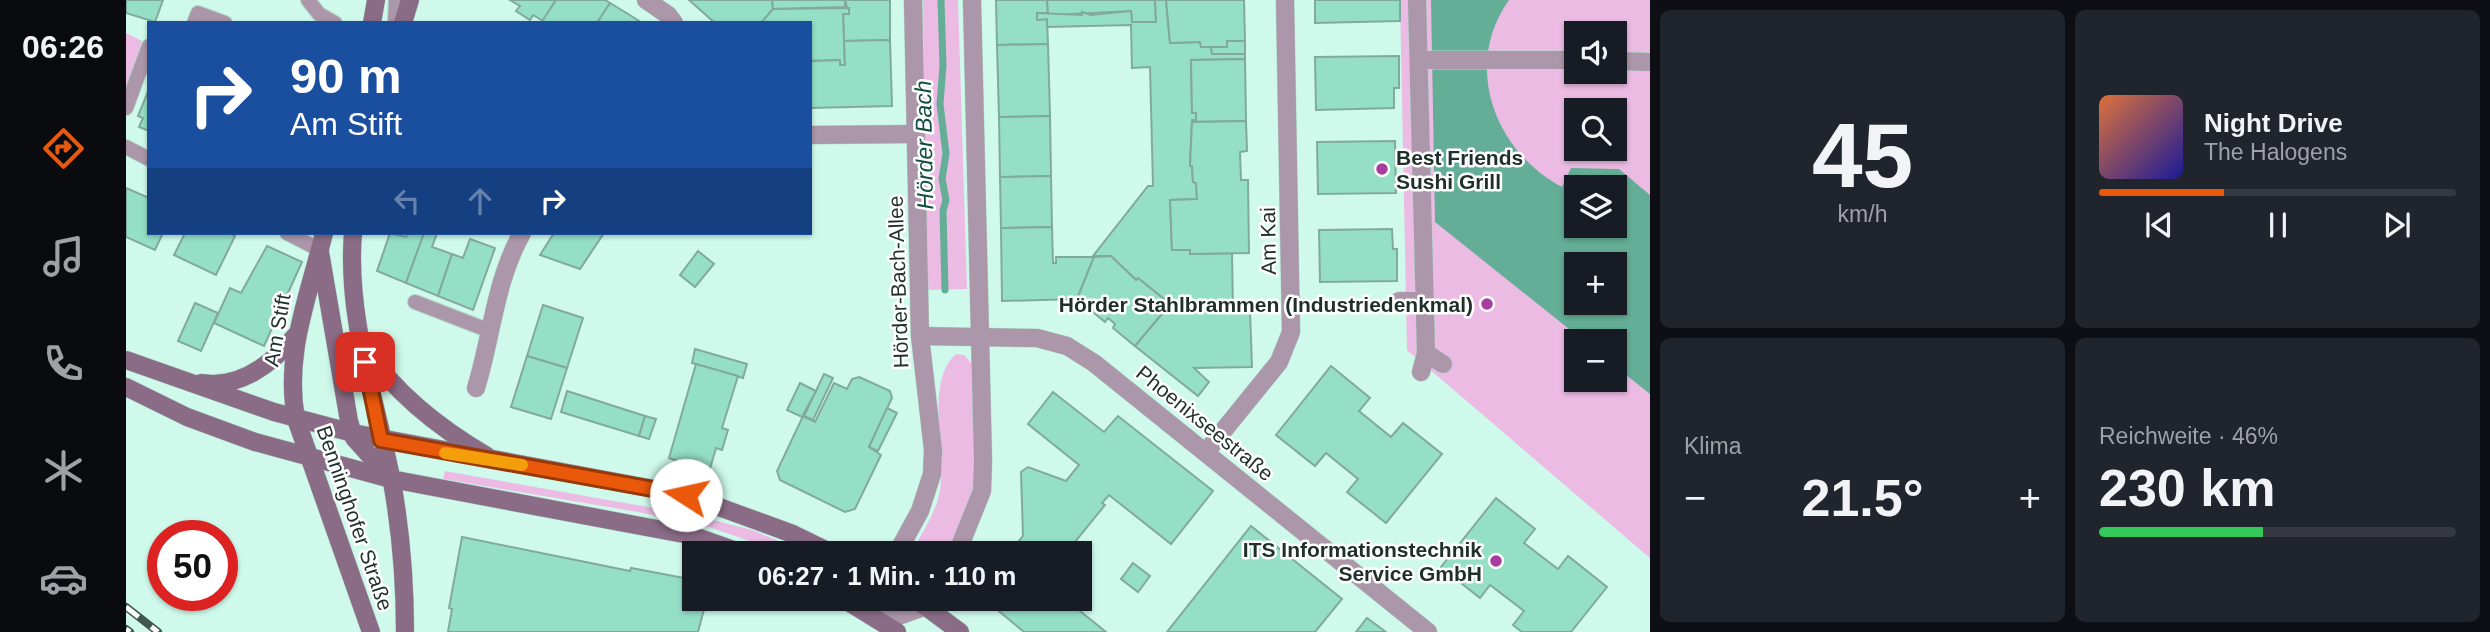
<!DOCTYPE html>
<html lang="de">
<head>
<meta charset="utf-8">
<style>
	:root { --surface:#171b24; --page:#20242c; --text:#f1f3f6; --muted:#9ea1a6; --line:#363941; --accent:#ea580c }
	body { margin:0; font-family:Arial,sans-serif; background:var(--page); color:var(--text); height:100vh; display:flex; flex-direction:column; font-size:26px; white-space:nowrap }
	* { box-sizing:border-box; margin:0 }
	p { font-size:23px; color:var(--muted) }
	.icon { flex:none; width:38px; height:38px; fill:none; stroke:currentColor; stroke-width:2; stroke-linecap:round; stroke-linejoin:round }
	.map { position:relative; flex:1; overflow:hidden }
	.drawer { display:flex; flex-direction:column; gap:10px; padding:10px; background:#0d0f14; width:840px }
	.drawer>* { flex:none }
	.hud { position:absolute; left:21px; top:21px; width:665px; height:214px; border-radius:0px; box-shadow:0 2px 5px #0004; background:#1a4fa0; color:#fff; overflow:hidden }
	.buttons { position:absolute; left:1438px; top:21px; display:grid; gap:14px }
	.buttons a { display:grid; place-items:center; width:63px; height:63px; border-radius:0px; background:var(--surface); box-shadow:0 2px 5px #0004; font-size:35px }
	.speed { position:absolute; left:21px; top:520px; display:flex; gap:14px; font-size:35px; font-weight:700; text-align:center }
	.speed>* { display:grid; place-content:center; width:91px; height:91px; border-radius:50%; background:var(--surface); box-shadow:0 2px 5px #0004; line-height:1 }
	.speed .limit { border:10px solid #d22; background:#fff; color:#111 }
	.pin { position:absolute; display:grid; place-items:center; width:60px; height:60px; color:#fff; margin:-30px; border-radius:14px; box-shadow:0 4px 10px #0006 }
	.me { position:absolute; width:77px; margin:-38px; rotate:280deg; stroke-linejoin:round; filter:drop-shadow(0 0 5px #0008) }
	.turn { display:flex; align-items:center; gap:24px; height:147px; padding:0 28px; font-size:32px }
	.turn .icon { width:91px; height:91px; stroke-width:2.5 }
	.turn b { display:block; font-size:49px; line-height:60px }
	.lanes { display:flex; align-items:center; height:66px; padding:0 28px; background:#0003; justify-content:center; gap:35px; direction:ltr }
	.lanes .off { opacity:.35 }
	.big { font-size:52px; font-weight:700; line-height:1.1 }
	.drawer .widget { flex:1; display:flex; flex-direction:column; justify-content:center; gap:10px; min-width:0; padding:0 24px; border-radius:10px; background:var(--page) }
	.drawer .dial { align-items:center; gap:0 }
	.dial b { font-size:91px; line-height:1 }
	.song { display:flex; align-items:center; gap:21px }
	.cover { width:84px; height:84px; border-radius:10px; background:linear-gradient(135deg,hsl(20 70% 55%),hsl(240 70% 35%)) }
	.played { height:7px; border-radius:4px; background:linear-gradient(90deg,var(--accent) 35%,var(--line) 35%) }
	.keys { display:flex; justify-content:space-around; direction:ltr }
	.heat { display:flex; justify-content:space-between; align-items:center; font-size:38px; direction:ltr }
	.charge { height:10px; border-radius:5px; background:linear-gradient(90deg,#34c759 46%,var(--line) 0) }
	.drawer .tiles { flex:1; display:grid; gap:10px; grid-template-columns:repeat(2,1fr) }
	.trip { position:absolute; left:556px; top:541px; width:410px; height:70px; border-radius:0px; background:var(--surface); box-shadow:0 2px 5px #0004; font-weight:700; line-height:70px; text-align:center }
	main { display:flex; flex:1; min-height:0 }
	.menu { display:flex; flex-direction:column; width:126px; justify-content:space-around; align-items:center; background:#090b0e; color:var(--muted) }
	.menu .icon { width:49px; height:49px }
	.menu .on { color:var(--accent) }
	.menu b { font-size:32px; color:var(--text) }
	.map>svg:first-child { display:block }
	.green { fill:#ecbbe4; fill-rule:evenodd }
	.water { fill:#64ae97; fill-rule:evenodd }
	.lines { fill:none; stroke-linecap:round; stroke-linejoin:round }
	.stream { stroke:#64ae97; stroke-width:7 }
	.building { fill:#95dfc7; stroke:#82aa9c; stroke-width:2 }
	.lane-casing { stroke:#afd5c8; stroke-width:16 }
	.street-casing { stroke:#afd5c8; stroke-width:19 }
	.secondary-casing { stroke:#afd5c8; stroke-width:19 }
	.lane { stroke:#ac96a9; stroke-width:14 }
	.street { stroke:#ac96a9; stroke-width:18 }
	.secondary { stroke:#8b6c87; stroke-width:18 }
	.rail-casing { stroke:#415750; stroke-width:8 }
	.rail { stroke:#fff; stroke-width:5; stroke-dasharray:16; stroke-linecap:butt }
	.route-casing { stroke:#983908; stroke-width:18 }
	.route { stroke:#ea580c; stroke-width:12 }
	.slow { stroke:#f59e0b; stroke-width:12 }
	.poi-dot { fill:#a73d9e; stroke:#fff; stroke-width:2.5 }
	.labels { text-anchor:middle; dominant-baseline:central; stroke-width:5; stroke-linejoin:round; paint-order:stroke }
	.poi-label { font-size:21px; font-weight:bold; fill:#1f2f2a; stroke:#fff; text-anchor:end }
	.street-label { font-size:21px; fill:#1f2f2a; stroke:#fff }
	.water-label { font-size:23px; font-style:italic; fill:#104f3f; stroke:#fff }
</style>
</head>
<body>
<main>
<nav class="menu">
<b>06:26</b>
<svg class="icon on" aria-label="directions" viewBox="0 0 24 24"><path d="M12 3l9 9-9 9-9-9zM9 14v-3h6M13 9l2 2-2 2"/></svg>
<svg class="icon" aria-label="music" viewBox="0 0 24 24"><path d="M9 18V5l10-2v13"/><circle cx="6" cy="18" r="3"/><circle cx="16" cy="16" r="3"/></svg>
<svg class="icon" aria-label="phone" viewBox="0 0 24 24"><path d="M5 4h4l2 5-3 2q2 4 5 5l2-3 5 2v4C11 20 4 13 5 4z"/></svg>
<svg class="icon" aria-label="climate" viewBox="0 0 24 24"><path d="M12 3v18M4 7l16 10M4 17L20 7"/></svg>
<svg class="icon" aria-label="car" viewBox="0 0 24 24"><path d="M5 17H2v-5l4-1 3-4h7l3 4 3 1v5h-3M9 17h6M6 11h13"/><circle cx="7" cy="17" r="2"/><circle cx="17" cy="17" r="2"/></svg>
</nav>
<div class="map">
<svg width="1524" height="632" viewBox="0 0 1524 632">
	<rect width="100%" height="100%" fill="#cffaeb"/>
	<g class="green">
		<polygon points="797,0 832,0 841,289 800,290"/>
		<path d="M1274,0h250v558l-243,-208zM1451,33h38v39h-38zM1451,110h38v39h-38zM1451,187h38v39h-38zM1451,264h38v39h-38zM1451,341h38v39h-38z"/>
		<polygon points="0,33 16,41 0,96"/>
		<path d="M830,354l8,1 8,9 3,114 -5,27 -24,48h-18l-12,-8c9,-18 21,-35 24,-55 6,-41 -15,-109 16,-136z"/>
		<polygon points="319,471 567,515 626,530 681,553 658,553 583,527 512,512 317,479"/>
	</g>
	<path class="water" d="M1305,0h78c-47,66 -14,152 53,187l9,-19 48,1 31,26v199l-35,-28v-25h-31l-149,-119zM1451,187h38v39h-38zM1451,264h38v39h-38z"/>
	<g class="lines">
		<polyline class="stream" points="815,0 817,66 814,104 820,154 816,179 820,200 817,211 819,290"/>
	</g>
	<g class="building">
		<polygon points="0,0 37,0 29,22 0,13"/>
		<polygon points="384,0 430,0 417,21 407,15 404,20 390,11 394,6"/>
		<polygon points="430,0 479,0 484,3 471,23 415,23"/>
		<polygon points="563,0 646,0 647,9 635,23 589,23"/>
		<polygon points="646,0 719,0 719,7 647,9"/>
		<polygon points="719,0 764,0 764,40 718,41 717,14 723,14"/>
		<polygon points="870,0 921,0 922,13 911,13 911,20 921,19 922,44 871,45"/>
		<polygon points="921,0 1029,0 1030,22 1006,22 1005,11 926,15 922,13"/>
		<polygon points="1029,0 1040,0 1044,43 1074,42 1075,47 1085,47 1086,54 1119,54 1119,59 1065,60 1066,113 1070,113 1070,120 1066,120 1064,166 1066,166 1067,182 1070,183 1071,199 1044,200 1046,250 1064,250 1064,254 1106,253 1107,311 1049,312 1042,307 1044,304 1012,278 1010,280 985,256 967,256 1022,186 1027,186 1024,67 1006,68 1005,25 921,27 921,19 911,20 911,13 956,15 956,12 965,15 1005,11 1006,22 1030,22"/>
		<polygon points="1040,0 1118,0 1119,41 1101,41 1101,47 1075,47 1074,42 1044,43"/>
		<polygon points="1189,0 1274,0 1274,21 1189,23"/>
		<polygon points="484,3 507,17 516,23 471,23"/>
		<polygon points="723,8 723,14 717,14 719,65 714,65 714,60 684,61 684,23 635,23 647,9"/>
		<polygon points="764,40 766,106 685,108 684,61 714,60 714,65 719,65 718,41"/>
		<polygon points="1101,41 1119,41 1119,54 1086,54 1085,47 1101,47"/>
		<polygon points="922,44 924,116 873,117 871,45"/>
		<polygon points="1273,56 1273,88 1268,88 1268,108 1190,110 1189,57"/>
		<polygon points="1119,59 1120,121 1066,122 1070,120 1070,113 1066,113 1065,60"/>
		<polygon points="23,89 23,131 13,127 17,118 12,116"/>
		<polygon points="924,116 925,176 874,177 873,117"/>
		<polygon points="1120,121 1121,151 1114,152 1115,180 1122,180 1123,253 1064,254 1064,250 1046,250 1044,200 1071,199 1070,183 1067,182 1066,166 1064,166 1066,122"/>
		<polygon points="1269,141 1270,193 1192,194 1191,142"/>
		<polygon points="925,176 926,227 875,228 874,177"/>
		<polygon points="0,188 23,198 23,233 37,233 29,250 0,237"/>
		<polygon points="926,227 927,263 930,263 930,257 968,257 951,299 876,301 875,228"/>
		<polygon points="1266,229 1267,249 1271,249 1271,281 1194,282 1193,230"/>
		<polygon points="59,233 103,233 109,236 90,275 48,255"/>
		<polygon points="264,233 280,237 282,233 298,233 280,283 251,271"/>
		<polygon points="298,233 311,233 306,247 326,254 312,296 280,283"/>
		<polygon points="428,233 478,233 454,269 414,255"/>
		<polygon points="344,239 369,248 347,310 312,296 326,254 337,258"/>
		<polygon points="141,246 176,262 138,346 88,323 104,288 115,293"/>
		<polygon points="572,251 588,264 569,287 554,275"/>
		<polygon points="985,256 1010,280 1012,278 1044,304 1009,346 987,328 989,324 982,318 979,322 951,299 968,257"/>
		<polygon points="69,303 92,313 75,351 52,341"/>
		<polygon points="417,305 457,318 441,368 401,356"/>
		<polygon points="1042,307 1049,312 1124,310 1126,367 1068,368 1083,382 1072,396 1009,346"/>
		<polygon points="569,349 621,364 617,378 566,363"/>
		<polygon points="401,356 441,368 425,419 385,407"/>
		<polygon points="570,364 612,376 596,428 602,430 596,450 590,448 583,472 543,458"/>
		<polygon points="1205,366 1244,398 1233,411 1265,437 1277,423 1316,454 1260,523 1221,492 1232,479 1200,453 1189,466 1150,435"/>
		<polygon points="698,374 707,378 687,420 678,416"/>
		<polygon points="733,377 764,391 766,398 743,447 755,455 729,509 719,512 654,480 651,471 677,416 689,422 708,383 721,389 726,379"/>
		<polygon points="674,383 690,391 676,417 661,410"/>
		<polygon points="441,391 519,416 513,436 435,412"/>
		<polygon points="927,392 978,432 992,416 1087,491 1045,544 983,495 976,503 979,505 940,553 883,553 897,536 895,472 902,467 940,481 953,465 902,424"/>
		<polygon points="761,408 771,413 752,451 743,447"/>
		<polygon points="519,416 530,419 523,439 513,436"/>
		<polygon points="1370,498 1409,529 1398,543 1432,569 1442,556 1481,587 1445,632 1396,632 1387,625 1398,611 1364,585 1354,598 1315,567"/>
		<polygon points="1125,526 1216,599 1189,632 1041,632"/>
		<polygon points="336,537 504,571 505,568 569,580 569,598 581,598 572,632 322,632 326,609 323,608"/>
		<polygon points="1007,563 1024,576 1012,592 995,579"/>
		<polygon points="857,598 938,598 980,632 898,632"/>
		<polygon points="1241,618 1260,632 1230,632"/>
	</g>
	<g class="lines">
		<g class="lane-casing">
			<g id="lane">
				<polyline points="182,0 193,14 209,23"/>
				<polyline points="68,23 72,13 99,23"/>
				<polyline points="269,23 270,0"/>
				<polyline points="0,108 23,46"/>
				<polyline points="0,147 23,159"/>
				<polyline points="161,233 194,250"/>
				<polyline points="289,302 364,331"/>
			</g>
		</g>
		<g class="street-casing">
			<g id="street">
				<polyline points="520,0 542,15 548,23"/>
				<polyline points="1291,0 1300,353 1295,372"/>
				<polyline points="1293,60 1451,60"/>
				<polyline points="1489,61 1524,62"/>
				<polyline points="684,135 790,134"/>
				<polyline points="1273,301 1298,301"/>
				<polyline points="794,336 911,338 941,346 968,363 1302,632"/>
				<polyline points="1300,353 1317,364"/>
				<path d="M350,388c16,-52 19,-107 46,-155"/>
				<polyline points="1080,452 1153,362 1165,332 1159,0"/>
				<polyline points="771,553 794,511 806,474 807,450 794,336 787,0"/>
				<polyline points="831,553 856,491 857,461 846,0"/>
				<polyline points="757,598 756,622 800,606 805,598"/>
			</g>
		</g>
		<g class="secondary-casing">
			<g id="secondary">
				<polyline points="246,23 250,0"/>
				<polyline points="277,23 284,0"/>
				<path d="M198,233c-15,63 -40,120 -28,186l75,213"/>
				<path d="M227,233c-7,84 23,167 39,249 9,50 13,99 13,150"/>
				<polyline points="194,252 223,421 228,438 263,477"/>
				<path d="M241,351c30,44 74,78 120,105"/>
				<polyline points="0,360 148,412 227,433 560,495 667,534 706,553"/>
				<path d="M75,383c39,6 72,-20 95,-48"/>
				<polyline points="0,387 61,417 129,442 265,479 568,536 616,553"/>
				<polyline points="716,598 771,632"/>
				<polyline points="788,598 834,632"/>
			</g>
		</g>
		<use href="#lane" class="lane"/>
		<use href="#street" class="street"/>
		<use href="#secondary" class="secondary"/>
		<g class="rail-casing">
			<g id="rail">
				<polyline points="0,607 32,632"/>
				<polyline points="0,629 4,632"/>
			</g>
		</g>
		<use href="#rail" class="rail"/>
	</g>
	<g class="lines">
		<g class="route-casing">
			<polyline id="route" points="239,362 255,440 560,495"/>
		</g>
		<use href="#route" class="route"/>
		<polyline class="slow" points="319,453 396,465"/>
	</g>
	<g class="poi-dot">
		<circle cx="1256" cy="169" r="7"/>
		<circle cx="1361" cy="304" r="7"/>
		<circle cx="1370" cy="561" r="7"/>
	</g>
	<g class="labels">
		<g class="poi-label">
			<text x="1270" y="157" text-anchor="start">Best Friends<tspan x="1270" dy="24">Sushi Grill</tspan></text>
			<text x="1347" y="304">Hörder Stahlbrammen (Industriedenkmal)</text>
			<text x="1356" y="549">ITS Informationstechnik<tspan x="1356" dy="24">Service GmbH</tspan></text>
		</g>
		<g class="street-label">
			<text transform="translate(1142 241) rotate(-91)">Am Kai</text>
			<text transform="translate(772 282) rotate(-92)">Hörder-Bach-Allee</text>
			<text transform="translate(151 330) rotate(-80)">Am Stift</text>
			<text transform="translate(1079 423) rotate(39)">Phoenixseestraße</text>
			<text transform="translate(229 518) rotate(71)">Benninghofer Straße</text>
		</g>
		<g class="water-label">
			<text transform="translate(798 145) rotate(-91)">Hörder Bach</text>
		</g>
	</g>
</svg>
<div class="buttons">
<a><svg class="icon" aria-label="sound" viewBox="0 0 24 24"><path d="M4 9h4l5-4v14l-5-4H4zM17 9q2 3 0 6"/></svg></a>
<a><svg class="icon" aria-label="search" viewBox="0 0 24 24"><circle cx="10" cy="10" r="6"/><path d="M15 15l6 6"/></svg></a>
<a><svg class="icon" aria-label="layers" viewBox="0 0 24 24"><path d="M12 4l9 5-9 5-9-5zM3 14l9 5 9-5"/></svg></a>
<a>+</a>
<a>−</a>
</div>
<div class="speed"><div class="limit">50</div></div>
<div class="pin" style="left:239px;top:362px;background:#d93025"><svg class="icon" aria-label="arrive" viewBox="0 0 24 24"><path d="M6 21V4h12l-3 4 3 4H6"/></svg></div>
<svg class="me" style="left:560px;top:495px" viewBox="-20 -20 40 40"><circle r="19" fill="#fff"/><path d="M0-13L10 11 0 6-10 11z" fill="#ea580c"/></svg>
<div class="trip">06:27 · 1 Min. · 110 m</div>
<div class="hud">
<div class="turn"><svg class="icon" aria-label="right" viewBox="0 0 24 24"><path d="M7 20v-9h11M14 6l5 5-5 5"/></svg><div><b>90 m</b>Am Stift</div></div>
<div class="lanes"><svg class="icon off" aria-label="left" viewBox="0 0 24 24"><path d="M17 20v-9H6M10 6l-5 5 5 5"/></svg><svg class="icon off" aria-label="ahead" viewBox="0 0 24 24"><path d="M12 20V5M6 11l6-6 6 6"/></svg><svg class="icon" aria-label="right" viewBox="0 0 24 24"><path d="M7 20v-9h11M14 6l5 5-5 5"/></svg></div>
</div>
</div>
<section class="drawer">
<div class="tiles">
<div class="widget dial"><b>45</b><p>km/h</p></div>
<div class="widget">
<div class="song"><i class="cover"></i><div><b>Night Drive</b><p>The Halogens</p></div></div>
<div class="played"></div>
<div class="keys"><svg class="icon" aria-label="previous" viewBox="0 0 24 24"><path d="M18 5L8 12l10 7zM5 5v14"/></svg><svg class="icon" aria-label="pause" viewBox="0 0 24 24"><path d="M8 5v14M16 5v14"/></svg><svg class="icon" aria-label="next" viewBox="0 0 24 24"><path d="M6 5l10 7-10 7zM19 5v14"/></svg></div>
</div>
<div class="widget"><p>Klima</p>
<div class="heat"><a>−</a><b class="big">21.5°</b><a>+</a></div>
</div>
<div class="widget"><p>Reichweite · 46%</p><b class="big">230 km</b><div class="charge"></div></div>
</div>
</section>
</main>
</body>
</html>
